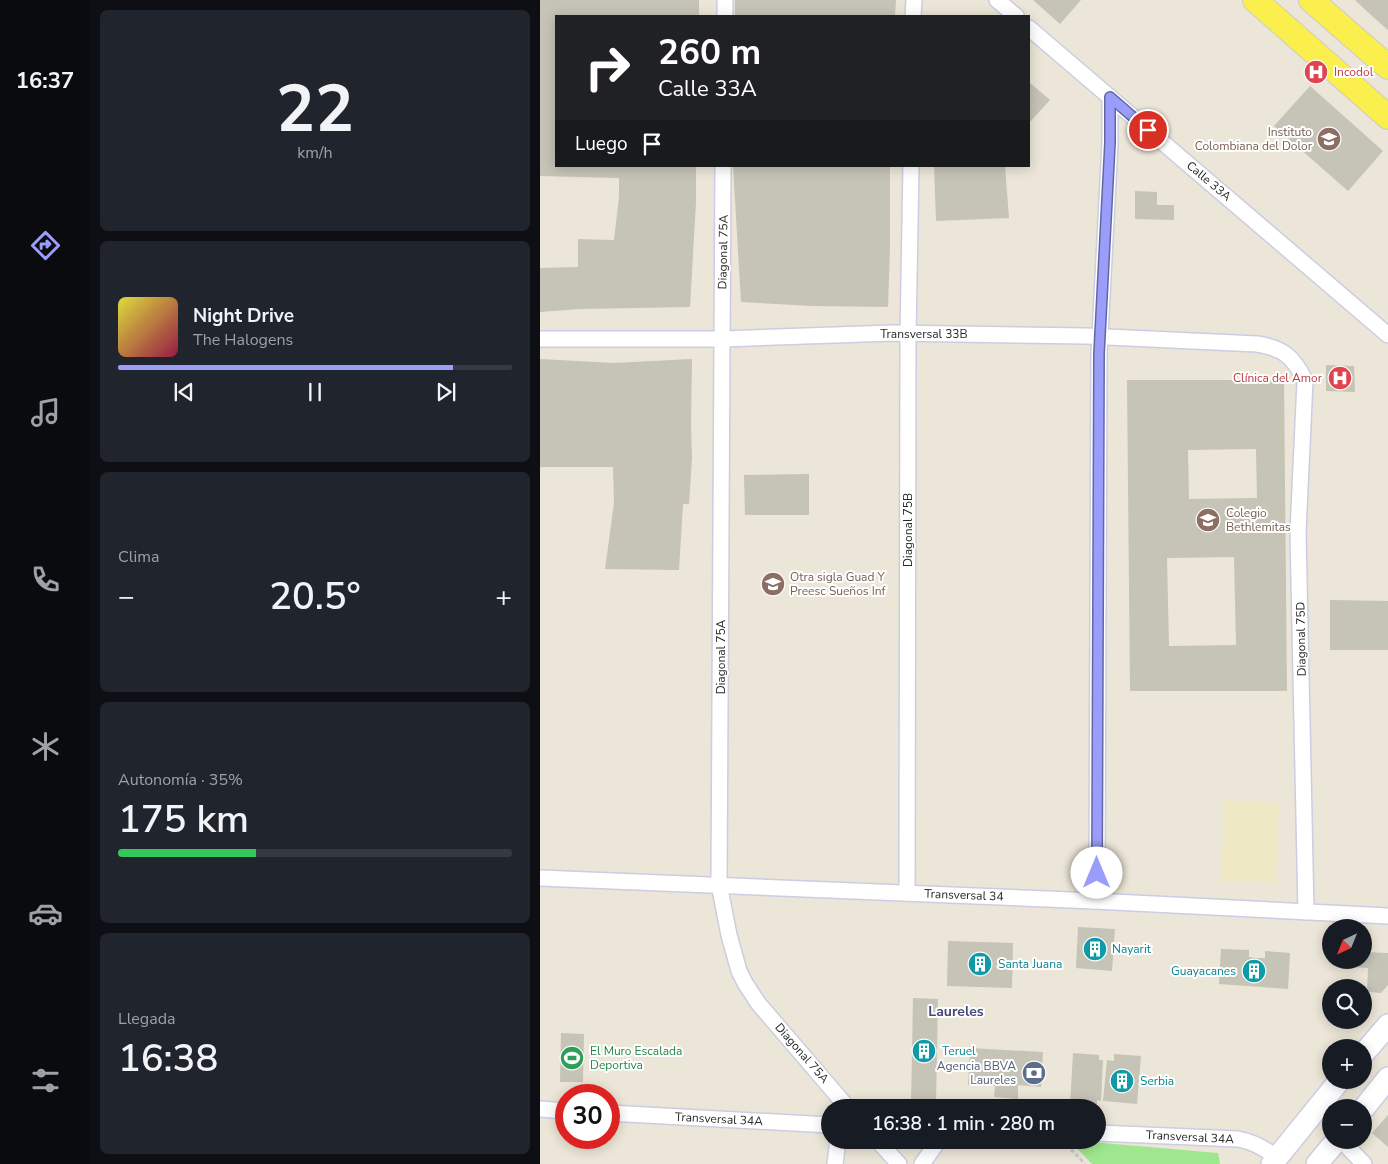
<!DOCTYPE html>
<html lang="es">
<head>
<meta charset="utf-8">
<style>
	:root { --surface:#171b24; --page:#20242c; --text:#f1f3f6; --muted:#9ea1a6; --line:#363941; --accent:#9a9dfa }
	body { margin:0; font-family:"Nunito Sans",sans-serif; background:var(--page); color:var(--text); height:100vh; display:flex; flex-direction:column; font-size:19px; white-space:nowrap }
	* { box-sizing:border-box; margin:0 }
	p { font-size:16px; color:var(--muted) }
	.icon { flex:none; width:28px; height:28px; fill:none; stroke:currentColor; stroke-width:2; stroke-linecap:round; stroke-linejoin:round }
	.map { position:relative; flex:1; overflow:hidden }
	.sheet { display:flex; flex-direction:column; gap:10px; padding:10px; background:#0d0f14; width:450px }
	.sheet>* { flex:none }
	.guide { position:absolute; left:15px; top:15px; width:475px; height:152px; border-radius:0px; box-shadow:0 2px 12px #0003; background:#202124; color:#fff; overflow:hidden }
	.needle { width:32px; rotate:223deg }
	.buttons { position:absolute; left:782px; top:919px; display:grid; gap:10px }
	.buttons a { display:grid; place-items:center; width:50px; height:50px; border-radius:50%; background:var(--surface); box-shadow:0 2px 12px #0003; font-size:25px }
	.speed { position:absolute; left:15px; top:1084px; display:flex; gap:10px; font-size:25px; font-weight:700; text-align:center }
	.speed>* { display:grid; place-content:center; width:65px; height:65px; border-radius:50%; background:var(--surface); box-shadow:0 2px 12px #0003; line-height:1 }
	.speed .limit { border:8px solid #d22; background:#fff; color:#111 }
	.pin { position:absolute; display:grid; place-items:center; width:42px; height:42px; color:#fff; margin:-21px; border:2px solid #fff; border-radius:50%; box-shadow:0 1px 5px #0007 }
	.me { position:absolute; width:55px; margin:-28px; rotate:0deg; stroke-linejoin:round; filter:drop-shadow(0 0 4px #0008) }
	.turn { display:flex; align-items:center; gap:18px; height:105px; padding:0 20px; font-size:22px }
	.turn .icon { width:65px; height:65px; stroke-width:2.5 }
	.turn b { display:block; font-size:35px; line-height:42px }
	.then { display:flex; align-items:center; height:48px; padding:0 20px; background:#0003; gap:10px; font-size:19px }
	.big { font-size:38px; font-weight:600; line-height:1.1 }
	.sheet .card { flex:1; display:flex; flex-direction:column; justify-content:center; gap:8px; min-width:0; padding:0 18px; border-radius:8px; background:var(--page) }
	.sheet .dial { align-items:center; gap:0 }
	.dial b { font-size:65px; line-height:1 }
	.song { display:flex; align-items:center; gap:15px }
	.cover { width:60px; height:60px; border-radius:8px; background:linear-gradient(135deg,hsl(60 70% 55%),hsl(340 70% 35%)) }
	.played { height:5px; border-radius:2px; background:linear-gradient(90deg,var(--accent) 85%,var(--line) 85%) }
	.keys { display:flex; justify-content:space-around; direction:ltr }
	.heat { display:flex; justify-content:space-between; align-items:center; font-size:28px; direction:ltr }
	.charge { height:8px; border-radius:4px; background:linear-gradient(90deg,#34c759 35%,var(--line) 0) }
	.trip { position:absolute; left:281px; top:1099px; width:285px; height:50px; border-radius:25px; background:var(--surface); box-shadow:0 2px 12px #0003; font-weight:600; line-height:50px; text-align:center }
	main { display:flex; flex:1; min-height:0 }
	.dock { display:flex; flex-direction:column; width:90px; justify-content:space-around; align-items:center; background:#090b0e; color:var(--muted) }
	.dock .icon { width:35px; height:35px }
	.dock .current { color:var(--accent) }
	.dock b { font-size:22px; color:var(--text) }
	.map>svg:first-child { display:block }
	.education { fill:#efe8c4 }
	.green { fill:#9ee78e }
	.building { fill:#c6c3b7; fill-rule:evenodd }
	.lines { fill:none; stroke-linecap:round; stroke-linejoin:round }
	.street-casing { stroke:#cccde2; stroke-width:18 }
	.secondary-casing { stroke:#cccde2; stroke-width:24 }
	.primary-casing { stroke:#cbcbcb; stroke-width:26 }
	.path { stroke:#cbcbcb; stroke-width:3; stroke-dasharray:4 2.5; stroke-linecap:butt }
	.street { stroke:#fff; stroke-width:15 }
	.secondary { stroke:#fff; stroke-width:21 }
	.primary { stroke:#faef4d; stroke-width:24 }
	.route-casing { stroke:#6466a2; stroke-width:12 }
	.route { stroke:#9a9dfa; stroke-width:9 }
	.labels { text-anchor:middle; dominant-baseline:central; stroke-width:4; stroke-linejoin:round; paint-order:stroke }
	.health-label { font-size:12px; fill:#be3a42; stroke:#fff; text-anchor:start }
	.education-label { font-size:12px; fill:#785e54; stroke:#fff; text-anchor:start }
	.street-label { font-size:12px; fill:#272727; stroke:#fff }
	.culture-label { font-size:12px; fill:#0d838f; stroke:#fff; text-anchor:start }
	.leisure-label { font-size:12px; fill:#27864d; stroke:#fff; text-anchor:start }
	.service-label { font-size:12px; fill:#4e5e75; stroke:#fff; text-anchor:end }
	.neighbourhood-label { font-size:14px; font-weight:bold; fill:#45457a; stroke:#fff }
</style>
</head>
<body>
<main>
<nav class="dock">
<b>16:37</b>
<svg class="icon current" aria-label="directions" viewBox="0 0 24 24"><path d="M12 3l9 9-9 9-9-9zM9 14v-3h6M13 9l2 2-2 2"/></svg>
<svg class="icon" aria-label="music" viewBox="0 0 24 24"><path d="M9 18V5l10-2v13"/><circle cx="6" cy="18" r="3"/><circle cx="16" cy="16" r="3"/></svg>
<svg class="icon" aria-label="phone" viewBox="0 0 24 24"><path d="M5 4h4l2 5-3 2q2 4 5 5l2-3 5 2v4C11 20 4 13 5 4z"/></svg>
<svg class="icon" aria-label="climate" viewBox="0 0 24 24"><path d="M12 3v18M4 7l16 10M4 17L20 7"/></svg>
<svg class="icon" aria-label="car" viewBox="0 0 24 24"><path d="M5 17H2v-5l4-1 3-4h7l3 4 3 1v5h-3M9 17h6M6 11h13"/><circle cx="7" cy="17" r="2"/><circle cx="17" cy="17" r="2"/></svg>
<svg class="icon" aria-label="filters" viewBox="0 0 24 24"><path d="M4 7h16M4 17h16"/><circle cx="9" cy="7" r="2"/><circle cx="15" cy="17" r="2"/></svg>
</nav>
<section class="sheet">
<div class="card dial"><b>22</b><p>km/h</p></div>
<div class="card">
<div class="song"><i class="cover"></i><div><b>Night Drive</b><p>The Halogens</p></div></div>
<div class="played"></div>
<div class="keys"><svg class="icon" aria-label="previous" viewBox="0 0 24 24"><path d="M18 5L8 12l10 7zM5 5v14"/></svg><svg class="icon" aria-label="pause" viewBox="0 0 24 24"><path d="M8 5v14M16 5v14"/></svg><svg class="icon" aria-label="next" viewBox="0 0 24 24"><path d="M6 5l10 7-10 7zM19 5v14"/></svg></div>
</div>
<div class="card"><p>Clima</p>
<div class="heat"><a>−</a><b class="big">20.5°</b><a>+</a></div>
</div>
<div class="card"><p>Autonomía · 35%</p><b class="big">175 km</b><div class="charge"></div></div>
<div class="card"><p>Llegada</p><b class="big">16:38</b></div>
</section>
<div class="map">
<svg width="848" height="1164" viewBox="0 0 848 1164">
	<rect width="100%" height="100%" fill="#ebe6d7"/>
	<polygon class="education" points="684,800 739,803 736,883 681,881"/>
	<polygon class="green" points="529,1140 678,1153 680,1164 552,1164"/>
	<g class="building">
		<polygon points="0,0 159,0 159,16 16,16 16,166 156,166 156,202 150,307 40,309 0,312 0,268 38,267 38,239 74,240 79,197 79,178 0,176"/>
		<polygon points="195,0 356,0 355,16 195,16"/>
		<polygon points="493,0 541,0 520,24"/>
		<polygon points="815,0 848,0 848,30 832,16"/>
		<polygon points="489,82 510,100 489,123"/>
		<polygon points="770,86 843,151 808,191 734,126"/>
		<polygon points="193,166 350,166 350,246 348,307 273,306 201,302"/>
		<polygon points="394,166 465,166 469,218 396,221"/>
		<polygon points="595,191 617,192 617,205 634,205 634,220 595,219"/>
		<polygon points="0,359 73,363 152,359 151,425 152,458 149,504 143,504 139,570 65,569 74,503 73,467 0,467"/>
		<polygon points="786,365 814,366 815,392 786,391"/>
		<path d="M587,380h157l3,311h-157zM716,449l1,49 -68,1 -1,-49zM694,557l2,88 -67,1 -2,-88z"/>
		<polygon points="269,474 269,515 205,515 204,475"/>
		<polygon points="790,600 848,601 848,650 790,650"/>
		<polygon points="538,927 575,929 572,971 536,968"/>
		<polygon points="408,941 473,943 472,988 407,986"/>
		<polygon points="681,949 709,950 709,957 717,958 725,958 725,951 750,953 748,989 679,984"/>
		<polygon points="824,952 848,953 848,985 841,993 827,992 828,968 800,966 800,960 824,960"/>
		<polygon points="373,998 398,999 396,1104 371,1104"/>
		<polygon points="21,1033 44,1034 43,1082 20,1082"/>
		<polygon points="430,1048 503,1052 501,1087 478,1085 478,1099 454,1097 455,1086 428,1085"/>
		<polygon points="533,1053 559,1055 559,1060 563,1060 561,1101 557,1100 557,1107 530,1105"/>
		<polygon points="574,1054 601,1056 597,1104 563,1101 567,1060 574,1061"/>
		<polygon points="848,1115 848,1147 832,1133"/>
	</g>
	<g class="lines">
		<g class="street-casing">
			<g id="street">
				<polyline points="457,0 476,16"/>
				<polyline points="185,16 185,0"/>
				<polyline points="373,16 374,0"/>
				<polyline points="489,28 848,335"/>
				<polyline points="183,166 179,884 189,935 199,971 205,983 218,1003 308,1108"/>
				<path d="M0,339h183l169,-6 194,3 171,8c26,4 37,13 48,37l-7,151 8,380"/>
				<polyline points="0,878 554,901 848,916"/>
				<polyline points="367,893 368,335 371,166"/>
				<polyline points="554,901 557,873 559,354 570,143 570,97"/>
				<polyline points="0,1109 26,1111"/>
				<polyline points="69,1113 290,1125"/>
				<path d="M558,1133l140,6c16,3 27,9 39,19"/>
				<polyline points="337,1140 359,1164"/>
				<polyline points="801,1140 824,1164"/>
				<polyline points="295,1164 298,1140"/>
				<polyline points="382,1164 399,1140"/>
			</g>
		</g>
		<g class="secondary-casing">
			<g id="secondary">
				<polyline points="824,1053 848,1025"/>
				<polyline points="824,1108 848,1078"/>
				<polyline points="732,1164 800,1080"/>
				<polyline points="777,1164 797,1140"/>
			</g>
		</g>
		<g class="primary-casing">
			<g id="primary">
				<polyline points="715,0 848,117"/>
				<polyline points="771,0 848,67"/>
			</g>
		</g>
		<polyline class="path" points="522,1140 545,1164"/>
		<use href="#street" class="street"/>
		<use href="#secondary" class="secondary"/>
		<use href="#primary" class="primary"/>
	</g>
	<g class="lines">
		<g class="route-casing">
			<polyline id="route" points="557,873 559,354 570,143 570,97 608,130"/>
		</g>
		<use href="#route" class="route"/>
	</g>
	<defs>
		<g id="hospital-disc" transform="scale(1.25)"><circle r="9.5" fill="#e0444e" stroke="#fff"/><path d="M-5-5h3v3.5h4V-5h3V5h-3V1.5h-4V5h-3Z" fill="#fff"/></g>
		<g id="school-disc" transform="scale(1.25)"><circle r="9.5" fill="#8d6e63" stroke="#fff"/><path d="M0-5L7-2L0 1L-7-2ZM-4 1L0 2.5L4 1V4Q0 6-4 4Z" fill="#fff"/></g>
		<g id="building-disc" transform="scale(1.25)"><circle r="9.5" fill="#0f9aa8" stroke="#fff"/><path d="M-4-6H4V6H1V3H-1V6H-4ZM-2.5-4.3h1.7v1.8h-1.7ZM.8-4.3h1.7v1.8H.8ZM-2.5-1h1.7V.8h-1.7ZM.8-1h1.7V.8H.8Z" fill="#fff"/></g>
		<g id="stadium-disc" transform="scale(1.25)"><circle r="9.5" fill="#2e9e5b" stroke="#fff"/><path d="M0-5a6.5 5 0 1 0 0 10a6.5 5 0 1 0 0-10ZM-3.5-1.8h7v3.6h-7Z" fill="#fff"/></g>
		<g id="bank-disc" transform="scale(1.25)"><circle r="9.5" fill="#5c6f8a" stroke="#fff"/><path d="M-6-4H6V4H-6ZM0-2.3a2.3 2.3 0 1 0 0 4.6a2.3 2.3 0 1 0 0-4.6Z" fill="#fff"/></g>
	</defs>
	<g fill-rule="evenodd">
		<use href="#hospital-disc" x="776" y="72"/>
		<use href="#school-disc" x="789" y="139"/>
		<use href="#hospital-disc" x="800" y="378"/>
		<use href="#school-disc" x="668" y="520"/>
		<use href="#school-disc" x="233" y="584"/>
		<use href="#building-disc" x="555" y="949"/>
		<use href="#building-disc" x="440" y="964"/>
		<use href="#building-disc" x="714" y="971"/>
		<use href="#building-disc" x="384" y="1051"/>
		<use href="#stadium-disc" x="32" y="1058"/>
		<use href="#bank-disc" x="494" y="1073"/>
		<use href="#building-disc" x="582" y="1081"/>
	</g>
	<g class="labels">
		<g class="health-label">
			<text x="794" y="72">Incodol</text>
			<text x="782" y="378" text-anchor="end">Clínica del Amor</text>
		</g>
		<g class="education-label">
			<text x="772" y="132" text-anchor="end">Instituto<tspan x="772" dy="14">Colombiana del Dolor</tspan></text>
			<text x="686" y="513">Colegio<tspan x="686" dy="14">Bethlemitas</tspan></text>
			<text x="250" y="577">Otra sigla Guad Y<tspan x="250" dy="14">Preesc Sueños Inf</tspan></text>
		</g>
		<g class="street-label">
			<text transform="translate(669 181) rotate(40)">Calle 33A</text>
			<text transform="translate(183 252) rotate(-89)">Diagonal 75A</text>
			<text x="384" y="334">Transversal 33B</text>
			<text transform="translate(368 530) rotate(-90)">Diagonal 75B</text>
			<text transform="translate(761 639) rotate(-91)">Diagonal 75D</text>
			<text transform="translate(181 657) rotate(-90)">Diagonal 75A</text>
			<text transform="translate(424 895) rotate(2)">Transversal 34</text>
			<text transform="translate(262 1053) rotate(49)">Diagonal 75A</text>
			<text transform="translate(179 1119) rotate(3)">Transversal 34A</text>
			<text transform="translate(650 1137) rotate(3)">Transversal 34A</text>
		</g>
		<g class="culture-label">
			<text x="572" y="949">Nayarit</text>
			<text x="458" y="964">Santa Juana</text>
			<text x="696" y="971" text-anchor="end">Guayacanes</text>
			<text x="402" y="1051">Teruel</text>
			<text x="600" y="1081">Serbia</text>
		</g>
		<g class="leisure-label">
			<text x="50" y="1051">El Muro Escalada<tspan x="50" dy="14">Deportiva</tspan></text>
		</g>
		<g class="service-label">
			<text x="476" y="1066">Agencia BBVA<tspan x="476" dy="14">Laureles</tspan></text>
		</g>
		<g class="neighbourhood-label">
			<text x="416" y="1011">Laureles</text>
		</g>
	</g>
</svg>
<div class="buttons">
<a><svg class="needle" viewBox="-14 -14 28 28"><path d="M0-13l5 13h-10z" fill="#e53935"/><path d="M0 13l5-13h-10z" fill="#9ea1a6"/></svg></a>
<a><svg class="icon" aria-label="search" viewBox="0 0 24 24"><circle cx="10" cy="10" r="6"/><path d="M15 15l6 6"/></svg></a>
<a>+</a>
<a>−</a>
</div>
<div class="speed"><div class="limit">30</div></div>
<div class="pin" style="left:608px;top:130px;background:#d93025"><svg class="icon" aria-label="arrive" viewBox="0 0 24 24"><path d="M6 21V4h12l-3 4 3 4H6"/></svg></div>
<svg class="me" style="left:557px;top:873px" viewBox="-20 -20 40 40"><circle r="19" fill="#fff"/><path d="M0-13L10 11 0 6-10 11z" fill="#9a9dfa"/></svg>
<div class="trip">16:38 · 1 min · 280 m</div>
<div class="guide">
<div class="turn"><svg class="icon" aria-label="right" viewBox="0 0 24 24"><path d="M7 20v-9h11M14 6l5 5-5 5"/></svg><div><b>260 m</b>Calle 33A</div></div>
<div class="then">Luego<svg class="icon" aria-label="arrive" viewBox="0 0 24 24"><path d="M6 21V4h12l-3 4 3 4H6"/></svg></div>
</div>
</div>
</main>
</body>
</html>
